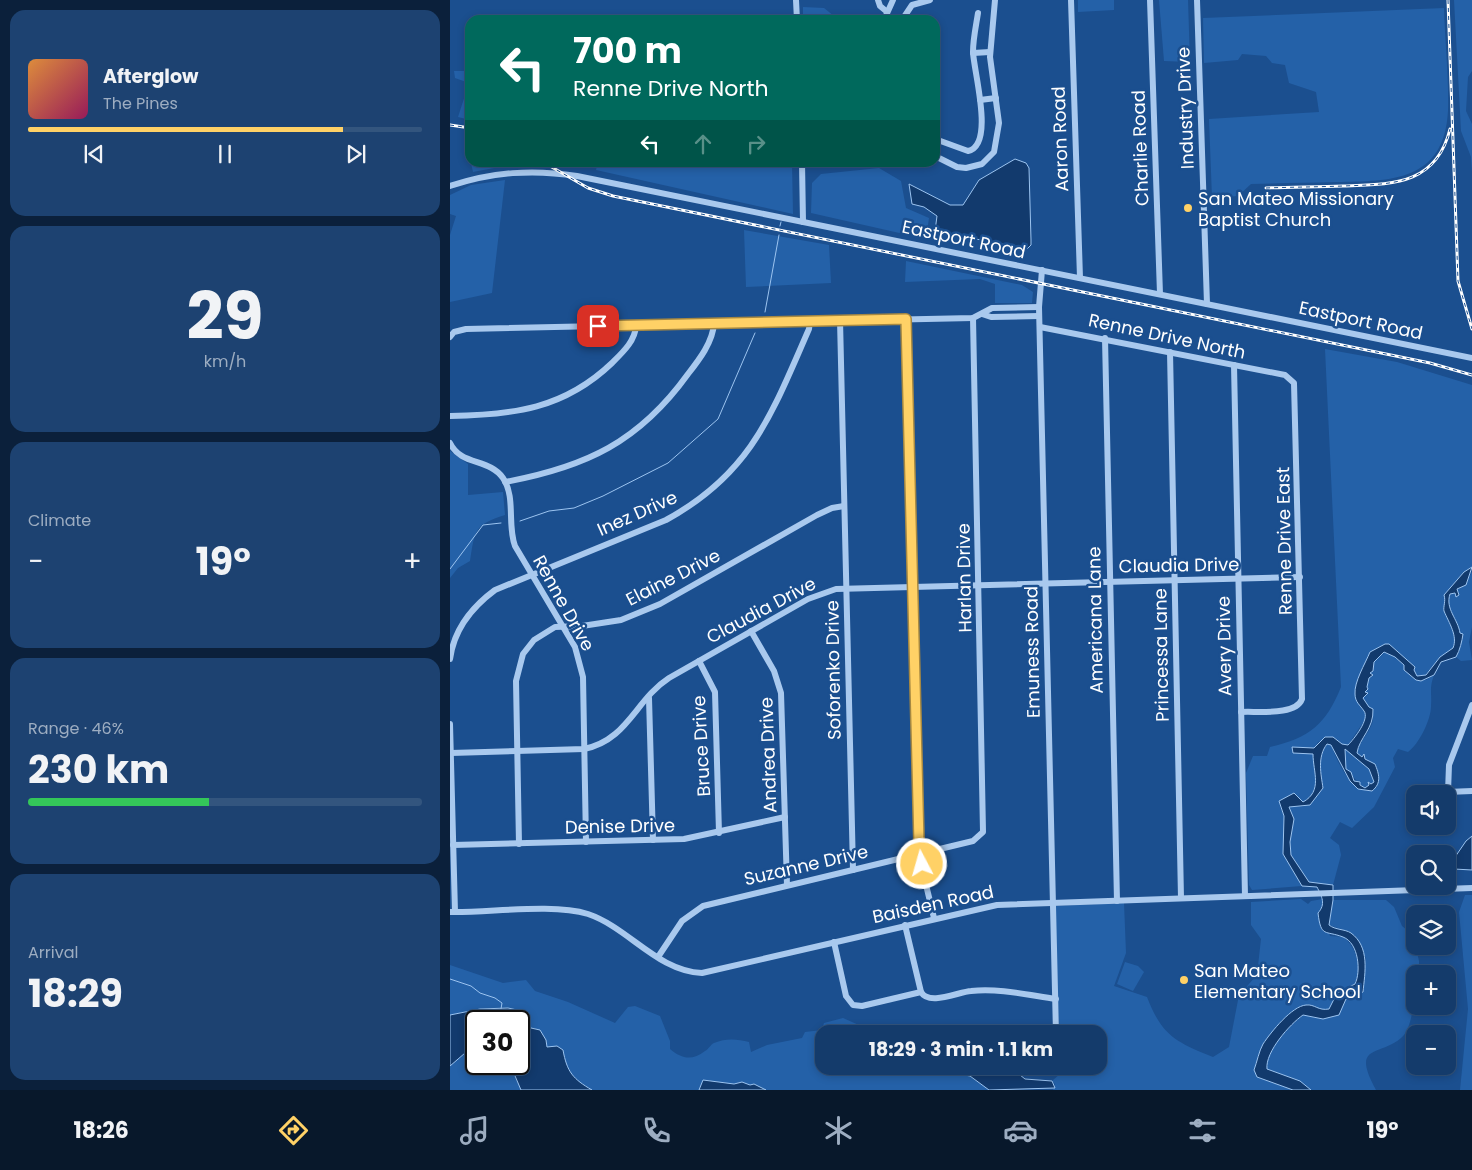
<!DOCTYPE html>
<html lang="en">
<head>
<meta charset="utf-8">
<style>
	:root { --surface:#143b6b; --page:#1d4271; --text:#f1f3f6; --muted:#9dadc1; --line:#33557e; --accent:#ffd166 }
	body { margin:0; font-family:Poppins,sans-serif; background:var(--page); color:var(--text); height:100vh; display:flex; flex-direction:column; font-size:19px; white-space:nowrap }
	* { box-sizing:border-box; margin:0 }
	p { font-size:16px; color:var(--muted) }
	.icon { flex:none; width:28px; height:28px; fill:none; stroke:currentColor; stroke-width:2; stroke-linecap:round; stroke-linejoin:round }
	.map { position:relative; flex:1; overflow:hidden }
	.details { display:flex; flex-direction:column; gap:10px; padding:10px; background:#0b203b; width:450px }
	.details>* { flex:none }
	.banner { position:absolute; left:15px; top:15px; width:475px; height:152px; border-radius:15px; box-shadow:0 2px 8px #0003,0 0 0 1px var(--line); background:#00695c; color:#fff; overflow:hidden }
	.buttons { position:absolute; left:956px; top:785px; display:grid; gap:10px }
	.buttons a { display:grid; place-items:center; width:50px; height:50px; border-radius:10px; background:var(--surface); box-shadow:0 2px 8px #0003,0 0 0 1px var(--line); font-size:25px }
	.speed { position:absolute; left:15px; top:1010px; display:flex; gap:10px; font-size:25px; font-weight:700; text-align:center }
	.speed>* { display:grid; place-content:center; width:65px; height:65px; border-radius:50%; background:var(--surface); box-shadow:0 2px 8px #0003,0 0 0 1px var(--line); line-height:1 }
	.speed .limit { border:2px solid #111; border-radius:8px; background:#fff; color:#111 }
	.pin { position:absolute; display:grid; place-items:center; width:42px; height:42px; color:#fff; margin:-21px; border-radius:10px; box-shadow:0 2px 8px #0006 }
	.me { position:absolute; width:55px; margin:-28px; rotate:354deg; stroke-linejoin:round; filter:drop-shadow(0 0 4px #0008) }
	.turn { display:flex; align-items:center; gap:18px; height:105px; padding:0 25px; font-size:22px }
	.turn .icon { width:65px; height:65px; stroke-width:2.5 }
	.turn b { display:block; font-size:35px; line-height:42px }
	.lanes { display:flex; align-items:center; height:48px; padding:0 25px; background:#0003; justify-content:center; gap:25px; direction:ltr }
	.lanes .off { opacity:.35 }
	.big { font-size:38px; font-weight:700; line-height:1.1 }
	.details .tile { flex:1; display:flex; flex-direction:column; justify-content:center; gap:8px; min-width:0; padding:0 18px; border-radius:15px; background:var(--page) }
	.details .dial { align-items:center; gap:0 }
	.dial b { font-size:65px; line-height:1 }
	.song { display:flex; align-items:center; gap:15px }
	.cover { width:60px; height:60px; border-radius:8px; background:linear-gradient(135deg,hsl(30 70% 55%),hsl(330 70% 35%)) }
	.played { height:5px; border-radius:2px; background:linear-gradient(90deg,var(--accent) 80%,var(--line) 80%) }
	.keys { display:flex; justify-content:space-around; direction:ltr }
	.heat { display:flex; justify-content:space-between; align-items:center; font-size:28px; direction:ltr }
	.charge { height:8px; border-radius:4px; background:linear-gradient(90deg,#34c759 46%,var(--line) 0) }
	.trip { position:absolute; left:365px; top:1025px; width:292px; height:50px; border-radius:15px; background:var(--surface); box-shadow:0 2px 8px #0003,0 0 0 1px var(--line); font-weight:700; line-height:50px; text-align:center }
	.tabs { display:flex; height:80px; justify-content:space-around; align-items:center; background:#08182b; color:var(--muted) }
	.tabs .icon { width:35px; height:35px }
	.tabs .selected { color:var(--accent) }
	.tabs b { font-size:22px; color:var(--text) }
	main { display:flex; flex:1; min-height:0 }
	.map>svg:first-child { display:block }
	.green { fill:#2461a8 }
	.water { fill:#123a6d; stroke:#9cc4f0; fill-rule:evenodd }
	.lines { fill:none; stroke-linecap:round; stroke-linejoin:round }
	.stream { stroke:#9cc4f0; stroke-width:1 }
	.minor { stroke:#a9c9ee; stroke-width:6 }
	.rail-casing { stroke:#fff; stroke-width:3 }
	.rail { stroke:#1b4f8f; stroke-width:1; stroke-dasharray:4; stroke-linecap:butt }
	.route-casing { stroke:#a68842; stroke-width:12 }
	.route { stroke:#ffd166; stroke-width:9 }
	.poi-dot { fill:#ffd166; stroke:#1b4f8f; stroke-width:2 }
	.labels { text-anchor:middle; dominant-baseline:central; stroke-width:5; stroke-linejoin:round; paint-order:stroke }
	.street-label { font-size:18px; fill:#fff; stroke:#1b4f8f }
	.poi-label { font-size:18px; fill:#fff; stroke:#1b4f8f; text-anchor:start }
</style>
</head>
<body>
<main>
<section class="details">
<div class="tile">
<div class="song"><i class="cover"></i><div><b>Afterglow</b><p>The Pines</p></div></div>
<div class="played"></div>
<div class="keys"><svg class="icon" aria-label="previous" viewBox="0 0 24 24"><path d="M18 5L8 12l10 7zM5 5v14"/></svg><svg class="icon" aria-label="pause" viewBox="0 0 24 24"><path d="M8 5v14M16 5v14"/></svg><svg class="icon" aria-label="next" viewBox="0 0 24 24"><path d="M6 5l10 7-10 7zM19 5v14"/></svg></div>
</div>
<div class="tile dial"><b>29</b><p>km/h</p></div>
<div class="tile"><p>Climate</p>
<div class="heat"><a>−</a><b class="big">19°</b><a>+</a></div>
</div>
<div class="tile"><p>Range · 46%</p><b class="big">230 km</b><div class="charge"></div></div>
<div class="tile"><p>Arrival</p><b class="big">18:29</b></div>
</section>
<div class="map">
<svg width="1022" height="1090" viewBox="0 0 1022 1090">
	<rect width="100%" height="100%" fill="#1b4f8f"/>
	<g class="green">
		<polygon points="628,0 664,0 664,10 628,12"/>
		<polygon points="709,0 738,0 740,62 714,61"/>
		<polygon points="1004,0 1022,0 1022,71 1018,77 1016,111 1022,124 1022,172 1021,157 1011,131"/>
		<polygon points="353,7 374,8 389,20 353,20"/>
		<path d="M994,8c1,34 5,69 4,103 -4,71 -57,70 -112,71 -29,1 -57,1 -85,2l-13,12 -26,2 -3,-79 110,-7 -3,-20 -27,-9 -4,-18 -13,-2 -6,-7 -24,-2 -4,6 -34,3 -1,-45z"/>
		<polygon points="4,71 20,71 20,120 8,117 19,83 5,78"/>
		<polygon points="148,162 342,163 343,214 146,170"/>
		<polygon points="21,163 21,162 71,163 23,172"/>
		<polygon points="429,168 451,181 456,208 479,218 476,239 361,213 362,183 371,174"/>
		<polygon points="55,180 42,293 0,302 0,235 6,216 0,214 0,195 21,185"/>
		<polygon points="294,230 379,245 381,283 296,287"/>
		<polygon points="456,261 572,285 583,292 582,303 545,303 545,284 530,279 455,282"/>
		<path d="M875,349l72,13 75,23v182l-8,5 -20,23c2,6 -1,12 0,16 5,12 14,25 9,37l-13,9 -15,18 -8,1 -21,-26 -26,2 -9,55 4,5 1,6 -18,27 -6,-1 -9,-7 -15,5c-12,20 9,46 -15,60l-4,-3 -19,8 4,9 -1,38 19,32 -50,4 -3,-5 -3,-112 7,-17h14l3,-9c40,-9 56,-23 71,-60z"/>
		<path d="M0,451l18,13v31l35,-3 2,23c-31,10 -30,15 -35,46l-12,7 -8,10z"/>
		<path d="M1022,572v55l-3,15 3,18 -11,1 -5,-4c15,-27 -12,-44 -7,-60 1,-2 8,-7 10,-11h5z"/>
		<path d="M935,652c13,6 20,13 28,26l13,2 8,-5c-5,14 -2,17 -3,31 0,14 -12,38 -23,46l-10,-3 -5,9 2,9 -21,40 -22,21 -12,-6 -10,16 9,7 2,10 -8,30 -24,-3 -18,-27 -1,-13 4,-23 -5,-12c6,-3 10,1 16,-1 10,-2 11,-12 18,-18 -2,-14 -5,-31 4,-44h4c5,16 24,58 46,43l-12,-28 -8,-6c2,-13 21,-28 15,-41 -2,-6 -7,-9 -9,-14l4,-3 -2,-3 9,-30z"/>
		<path d="M895,749l24,20 5,13 -9,6c-9,-6 -12,-13 -19,-19z"/>
		<polygon points="1015,895 1022,895 1022,1090 1010,1090 1018,1009 1009,912"/>
		<path d="M851,899l7,5 3,-3 12,-2 -1,9 8,28 14,1c13,12 18,31 11,47l-9,3 -17,22 -8,1 -13,-6 -34,28 -11,12 -6,33 36,13h-240l2,-6 -3,-3 9,-8v-7h38v-32h-40l-4,-128 69,-3 2,50 -12,33 33,11c15,39 29,45 66,60l16,-10 10,-52 18,-20 4,-36 -10,-14v-23z"/>
		<path d="M883,900h53l8,7 8,19 11,9 6,26v13h-4c0,16 -1,48 -11,61 -21,23 -55,6 -28,55h-65l-11,-9 -33,-12c-2,-17 23,-45 36,-54l20,4 23,-20 17,-7 3,-34 -16,-26 -21,-7z"/>
		<polygon points="675,962 688,966 694,972 683,991 667,984"/>
		<path d="M0,965l53,18 23,-3 9,11 33,11 47,21 13,-16 7,-1 25,10 10,25v8c12,10 22,12 35,2 4,-2 5,-6 9,-8 12,-5 23,-4 35,-1l2,10 16,-7 35,-7 3,-6 17,-2 2,-7 19,-5 36,16h-55v32h110l9,5 27,5 19,14h-223l-12,-6 -4,1 -8,-3 -8,2 -31,-4 -4,10h-107c-19,-11 -25,-18 -29,-40l-16,-2 -7,-18 -9,-2 -14,-18 -36,-1 -31,6z"/>
		<polygon points="26,1047 26,1064 60,1064 71,1090 0,1090 0,1066 15,1053"/>
	</g>
	<g class="water">
		<polygon points="565,159 576,163 579,168 581,240 581,245 577,249 485,231 487,216 474,207 462,204 459,184 500,205 513,205 529,180"/>
		<path d="M1022,567l-6,18 -9,4 2,6 -3,2 -1,-4 -5,1c-5,15 8,25 10,39l3,1c-1,7 -3,16 -7,23l-15,5 -7,13 -13,6 -5,-1 -12,-10v-5l-9,-8 -11,-5 -10,10 -1,9 -3,2 3,2 -4,3 -2,9 1,2 -3,3 3,1 -5,5 6,9 4,2c1,20 -14,29 -16,44l5,4 2,-3 1,5 10,5c4,10 7,19 -3,27l-14,-2 -8,-8 -19,-36 -4,-1c-10,13 -6,30 -4,44l-13,17 -21,2 5,12 -4,23 1,13 18,27 24,3v15l-4,25c6,5 16,4 22,8 19,14 14,39 12,59l-17,7 -7,16 -16,4 -20,-4c-13,9 -38,37 -36,54l33,12 11,9h-18l-36,-13 -3,-7c3,-8 5,-19 9,-26 8,-12 29,-38 43,-39 9,-1 12,6 23,4l8,-16 18,-9c6,-12 4,-41 -12,-47 -18,-7 -22,1 -25,-24 8,-9 4,-16 -1,-26l-15,-1 -19,-32 1,-38 -5,-15 15,-8 9,9c20,-11 10,-30 10,-48l-20,-1 -1,-6 22,1 11,-11h8l9,7 6,1c6,-6 22,-26 16,-34 -4,-6 -9,-9 -9,-17 -1,-12 10,-30 15,-42l15,-8h4l26,23 -1,3 3,6 9,-1 14,-18 13,-9c5,-12 -4,-25 -9,-37 -1,-4 2,-10 0,-16l20,-23zM895,749l24,20 5,13 -3,2 -3,-2 1,3 -4,3 -5,-3v-3l-6,-1 -3,-9 -5,-3z"/>
		<polygon points="1022,836 1022,870 1004,869 1003,860 1016,841"/>
		<path d="M58,1008l9,2 14,18 9,2 6,10 1,7 10,-1 6,4c4,22 10,29 29,40h-71l-11,-26h9v-43h-43v26l-11,6 -15,13v-51l30,-6z"/>
		<polygon points="484,1066 559,1066 575,1079 602,1081 605,1088 539,1090 520,1076 493,1071"/>
		<polygon points="253,1080 284,1084 292,1082 300,1085 304,1084 316,1090 249,1090"/>
	</g>
	<g class="lines">
		<g class="stream">
			<polyline points="330,226 331,222"/>
			<polyline points="315,312 329,235"/>
			<polyline points="70,521 99,511 124,508 153,496 218,463 268,419 305,333"/>
			<polyline points="0,569 33,525 51,523"/>
			<polyline points="0,979 21,986 30,993 45,998 52,1003 51,1009"/>
		</g>
		<g class="minor">
			<polyline points="346,0 347,20"/>
			<polyline points="428,0 430,6 436,11"/>
			<polyline points="621,0 630,278"/>
			<polyline points="700,0 710,294"/>
			<polyline points="747,0 757,304"/>
			<polyline points="434,20 443,0"/>
			<polyline points="452,20 462,5 480,0"/>
			<polyline points="523,53 540,52"/>
			<polyline points="530,100 546,98"/>
			<path d="M485,139l33,12c27,-6 6,-78 5,-99 0,-13 3,-26 5,-39"/>
			<polyline points="485,156 507,167 516,168 532,164 544,152 549,123 540,57 545,0"/>
			<polyline points="352,162 353,222"/>
			<path d="M0,186c43,-14 82,-17 127,-10l895,182"/>
			<polyline points="592,270 589,307 606,1034"/>
			<polyline points="532,314 541,317 589,316"/>
			<polyline points="457,319 469,843 471,864 484,918"/>
			<polyline points="390,320 403,870"/>
			<path d="M590,327l245,48 9,8 8,316c-6,17 -45,12 -61,13"/>
			<polyline points="0,337 4,332 16,329 523,318 542,308 589,307"/>
			<polyline points="655,338 667,901"/>
			<polyline points="720,352 731,898"/>
			<polyline points="784,365 795,896"/>
			<path d="M0,416c63,-1 114,-7 162,-53 11,-11 23,-22 24,-37"/>
			<path d="M0,443c11,23 39,15 53,35 13,19 4,47 12,68l60,101 8,30 3,165"/>
			<path d="M55,482c81,-15 134,-40 183,-108 11,-14 25,-32 26,-51"/>
			<polyline points="301,631 324,671 331,693 337,885"/>
			<path d="M0,659c4,-30 22,-52 45,-69l171,-70c86,-47 106,-107 143,-191l1,-8"/>
			<polyline points="249,661 265,692 269,833"/>
			<polyline points="199,698 203,840"/>
			<polyline points="0,724 5,912"/>
			<path d="M1,753l133,-4c44,-9 51,-49 85,-71l139,-79 28,-10 464,-12"/>
			<polyline points="998,792 999,765 1022,705"/>
			<polyline points="972,793 1022,791"/>
			<polyline points="69,844 66,681 73,654 84,640 105,627 132,626 171,620 210,604 367,515 382,508 394,506"/>
			<polyline points="3,845 234,839 335,817"/>
			<path d="M0,912c39,1 102,-9 138,2 41,14 69,57 114,59l295,-68 475,-17"/>
			<path d="M455,925l16,67c8,14 37,0 50,-1 28,-3 57,4 85,8"/>
			<polyline points="384,942 396,996 403,1005 412,1006 471,992"/>
			<polyline points="208,957 232,921 253,906 523,841 533,832 523,318"/>
		</g>
		<g class="rail-casing">
			<g id="rail">
				<polyline points="998,0 1008,281 1022,329"/>
				<polyline points="0,125 20,128"/>
				<polyline points="93,162 138,188 163,196 980,363 1022,375"/>
				<path d="M816,188c26,-1 51,-1 77,-2 48,-2 93,0 107,-57"/>
			</g>
		</g>
		<use href="#rail" class="rail"/>
	</g>
	<g class="lines">
		<g class="route-casing">
			<polyline id="route" points="148,326 456,319 469,843 472,864"/>
		</g>
		<use href="#route" class="route"/>
	</g>
	<g class="poi-dot">
		<circle cx="738" cy="208" r="5"/>
		<circle cx="734" cy="980" r="5"/>
	</g>
	<g class="labels">
		<g class="street-label">
			<text transform="translate(735 108) rotate(-92)">Industry Drive</text>
			<text transform="translate(610 139) rotate(-92)">Aaron Road</text>
			<text transform="translate(690 148) rotate(-92)">Charlie Road</text>
			<text transform="translate(514 239) rotate(12)">Eastport Road</text>
			<text transform="translate(911 320) rotate(12)">Eastport Road</text>
			<text transform="translate(717 336) rotate(12)">Renne Drive North</text>
			<text transform="translate(187 513) rotate(-24)">Inez Drive</text>
			<text transform="translate(834 541) rotate(-91)">Renne Drive East</text>
			<text transform="translate(729 565) rotate(-1)">Claudia Drive</text>
			<text transform="translate(223 577) rotate(-27)">Elaine Drive</text>
			<text transform="translate(514 578) rotate(-91)">Harlan Drive</text>
			<text transform="translate(114 603) rotate(61)">Renne Drive</text>
			<text transform="translate(311 610) rotate(-28)">Claudia Drive</text>
			<text transform="translate(645 620) rotate(-91)">Americana Lane</text>
			<text transform="translate(774 646) rotate(-91)">Avery Drive</text>
			<text transform="translate(582 652) rotate(-91)">Emuness Road</text>
			<text transform="translate(711 655) rotate(-91)">Princessa Lane</text>
			<text transform="translate(383 670) rotate(-91)">Soforenko Drive</text>
			<text transform="translate(251 746) rotate(-93)">Bruce Drive</text>
			<text transform="translate(318 755) rotate(-92)">Andrea Drive</text>
			<text transform="translate(170 826) rotate(-1)">Denise Drive</text>
			<text transform="translate(356 865) rotate(-13)">Suzanne Drive</text>
			<text transform="translate(483 904) rotate(-12)">Baisden Road</text>
		</g>
		<g class="poi-label">
			<text x="748" y="198">San Mateo Missionary<tspan x="748" dy="21">Baptist Church</tspan></text>
			<text x="744" y="970">San Mateo<tspan x="744" dy="21">Elementary School</tspan></text>
		</g>
	</g>
</svg>
<div class="buttons">
<a><svg class="icon" aria-label="sound" viewBox="0 0 24 24"><path d="M4 9h4l5-4v14l-5-4H4zM17 9q2 3 0 6"/></svg></a>
<a><svg class="icon" aria-label="search" viewBox="0 0 24 24"><circle cx="10" cy="10" r="6"/><path d="M15 15l6 6"/></svg></a>
<a><svg class="icon" aria-label="layers" viewBox="0 0 24 24"><path d="M12 4l9 5-9 5-9-5zM3 14l9 5 9-5"/></svg></a>
<a>+</a>
<a>−</a>
</div>
<div class="speed"><div class="limit">30</div></div>
<div class="pin" style="left:148px;top:326px;background:#d93025"><svg class="icon" aria-label="arrive" viewBox="0 0 24 24"><path d="M6 21V4h12l-3 4 3 4H6"/></svg></div>
<svg class="me" style="left:472px;top:864px" viewBox="-20 -20 40 40"><circle r="17" fill="#ffd166" stroke="#fff" stroke-width="3"/><path d="M0-11L8 9 0 5-8 9z" fill="#fff"/></svg>
<div class="trip">18:29 · 3 min · 1.1 km</div>
<div class="banner">
<div class="turn"><svg class="icon" aria-label="left" viewBox="0 0 24 24"><path d="M17 20v-9H6M10 6l-5 5 5 5"/></svg><div><b>700 m</b>Renne Drive North</div></div>
<div class="lanes"><svg class="icon" aria-label="left" viewBox="0 0 24 24"><path d="M17 20v-9H6M10 6l-5 5 5 5"/></svg><svg class="icon off" aria-label="ahead" viewBox="0 0 24 24"><path d="M12 20V5M6 11l6-6 6 6"/></svg><svg class="icon off" aria-label="right" viewBox="0 0 24 24"><path d="M7 20v-9h11M14 6l5 5-5 5"/></svg></div>
</div>
</div>
</main>
<nav class="tabs">
<b>18:26</b>
<svg class="icon selected" aria-label="directions" viewBox="0 0 24 24"><path d="M12 3l9 9-9 9-9-9zM9 14v-3h6M13 9l2 2-2 2"/></svg>
<svg class="icon" aria-label="music" viewBox="0 0 24 24"><path d="M9 18V5l10-2v13"/><circle cx="6" cy="18" r="3"/><circle cx="16" cy="16" r="3"/></svg>
<svg class="icon" aria-label="phone" viewBox="0 0 24 24"><path d="M5 4h4l2 5-3 2q2 4 5 5l2-3 5 2v4C11 20 4 13 5 4z"/></svg>
<svg class="icon" aria-label="climate" viewBox="0 0 24 24"><path d="M12 3v18M4 7l16 10M4 17L20 7"/></svg>
<svg class="icon" aria-label="car" viewBox="0 0 24 24"><path d="M5 17H2v-5l4-1 3-4h7l3 4 3 1v5h-3M9 17h6M6 11h13"/><circle cx="7" cy="17" r="2"/><circle cx="17" cy="17" r="2"/></svg>
<svg class="icon" aria-label="filters" viewBox="0 0 24 24"><path d="M4 7h16M4 17h16"/><circle cx="9" cy="7" r="2"/><circle cx="15" cy="17" r="2"/></svg>
<b>19°</b>
</nav>
</body>
</html>
